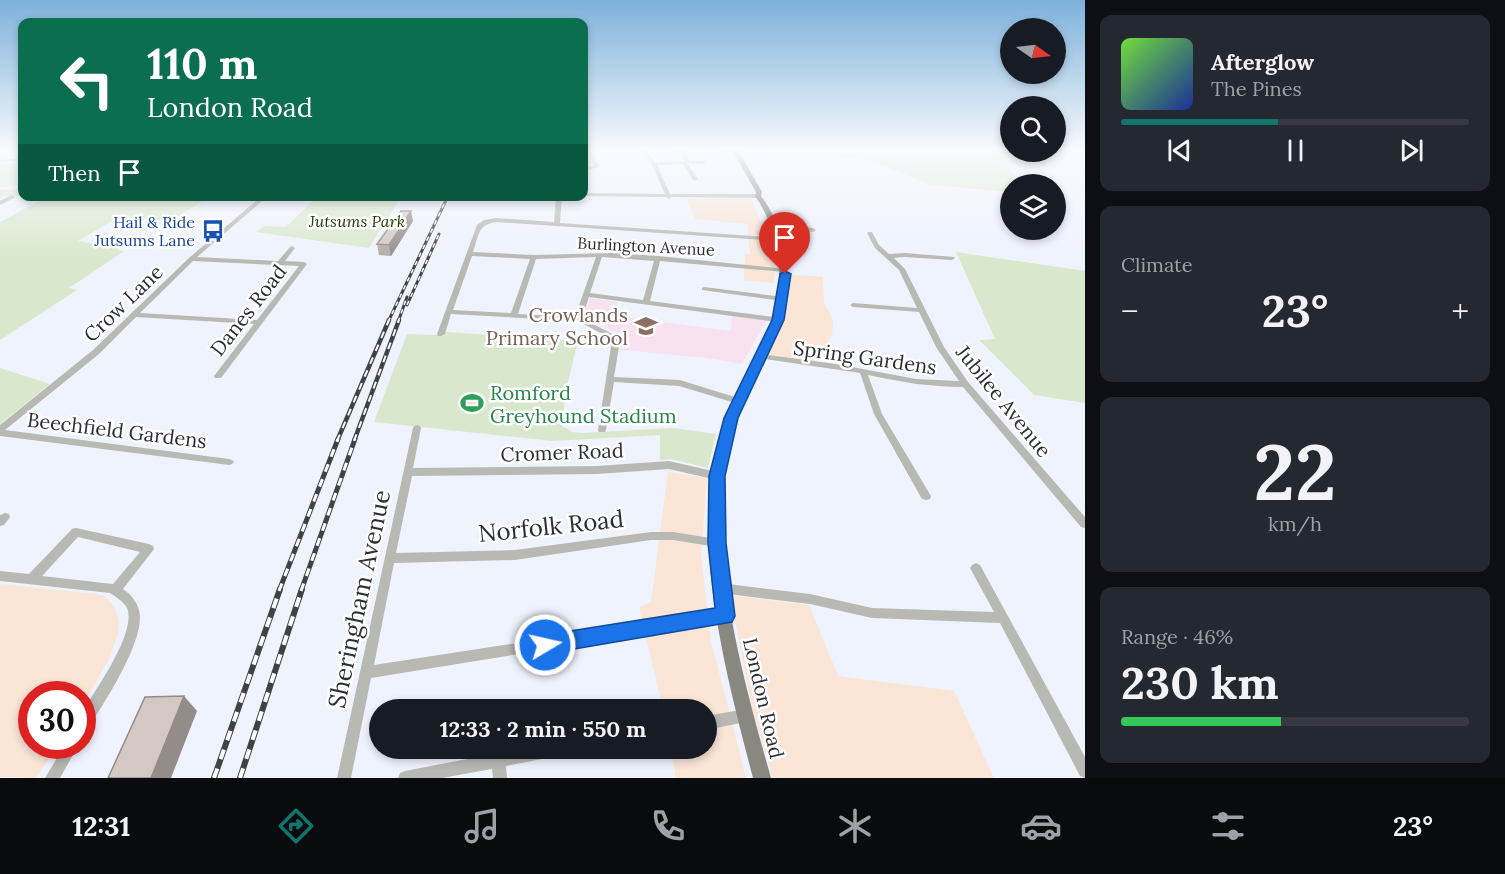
<!DOCTYPE html>
<html lang="en">
<head>
<meta charset="utf-8">
<style>
	:root { --surface:#171b24; --page:#242831; --text:#f1f3f6; --muted:#9ea1a6; --line:#363941; --accent:#0f766e }
	body { margin:0; font-family:Lora,serif; background:var(--page); color:var(--text); height:100vh; display:flex; flex-direction:column; font-size:22px; white-space:nowrap }
	* { box-sizing:border-box; margin:0 }
	p { font-size:20px; color:var(--muted) }
	.icon { flex:none; width:33px; height:33px; fill:none; stroke:currentColor; stroke-width:2; stroke-linecap:round; stroke-linejoin:round }
	.map { position:relative; flex:1; overflow:hidden }
	.side { display:flex; flex-direction:column; gap:15px; padding:15px; background:#0d0f14; width:420px }
	.side>* { flex:none }
	.banner { position:absolute; left:18px; top:18px; width:570px; height:183px; border-radius:12px; box-shadow:0 3px 9px #0003; background:#0b6e4f; color:#fff; overflow:hidden }
	.needle { width:39px; rotate:104deg }
	.controls { position:absolute; left:1000px; top:18px; display:grid; gap:12px }
	.controls a { display:grid; place-items:center; width:66px; height:66px; border-radius:50%; background:var(--surface); box-shadow:0 3px 9px #0003; font-size:30px }
	.speed { position:absolute; left:18px; top:681px; display:flex; gap:12px; font-size:30px; font-weight:700; text-align:center }
	.speed>* { display:grid; place-content:center; width:78px; height:78px; border-radius:50%; background:var(--surface); box-shadow:0 3px 9px #0003; line-height:1 }
	.speed .limit { border:9px solid #d22; background:#fff; color:#111 }
	.pin { position:absolute; display:grid; place-items:center; width:51px; height:51px; color:#fff; margin:-62px -26px; border-radius:50% 50% 50% 0; rotate:-45deg; box-shadow:0 0 6px #0007 }
	.pin .icon { rotate:45deg }
	.me { position:absolute; width:66px; margin:-33px; rotate:81deg; stroke-linejoin:round; filter:drop-shadow(0 0 4px #0008) }
	.turn { display:flex; align-items:center; gap:21px; height:126px; padding:0 30px; font-size:27px }
	.turn .icon { width:78px; height:78px; stroke-width:2.5 }
	.turn b { display:block; font-size:42px; line-height:51px }
	.then { display:flex; align-items:center; height:57px; padding:0 30px; background:#0003; gap:12px; font-size:22px }
	.big { font-size:45px; font-weight:700; line-height:1.1 }
	.side .widget { flex:1; display:flex; flex-direction:column; justify-content:center; gap:9px; min-width:0; padding:0 21px; border-radius:12px; background:var(--page) }
	.side .dial { align-items:center; gap:0 }
	.dial b { font-size:78px; line-height:1 }
	.song { display:flex; align-items:center; gap:18px }
	.cover { width:72px; height:72px; border-radius:9px; background:linear-gradient(135deg,hsl(100 70% 55%),hsl(230 70% 35%)) }
	.played { height:6px; border-radius:3px; background:linear-gradient(90deg,var(--accent) 45%,var(--line) 45%) }
	.keys { display:flex; justify-content:space-around; direction:ltr }
	.heat { display:flex; justify-content:space-between; align-items:center; font-size:33px; direction:ltr }
	.charge { height:9px; border-radius:4px; background:linear-gradient(90deg,#34c759 46%,var(--line) 0) }
	.trip { position:absolute; left:369px; top:699px; width:348px; height:60px; border-radius:30px; background:var(--surface); box-shadow:0 3px 9px #0003; font-weight:700; line-height:60px; text-align:center }
	.dock { display:flex; height:96px; justify-content:space-around; align-items:center; background:#090b0e; color:var(--muted) }
	.dock .icon { width:42px; height:42px }
	.dock .on { color:var(--accent) }
	.dock b { font-size:27px; color:var(--text) }
	main { display:flex; flex:1; min-height:0 }
	.map>svg:first-child { display:block }
	.commercial { fill:#fae5d7 }
	.education { fill:#f8e2f0 }
	.green { fill:#d9e8cd }
	.lines { fill:none; stroke-linecap:round; stroke-linejoin:round }
	.minor { fill:#b9b9b4; fill-rule:evenodd }
	.major { fill:#888880; fill-rule:evenodd }
	.rail-far3-casing { stroke:#404346; stroke-width:3 }
	.rail-far2-casing { stroke:#404346; stroke-width:4.5 }
	.rail-far1-casing { stroke:#404346; stroke-width:5 }
	.rail-casing { stroke:#404346; stroke-width:6 }
	.rail-far3 { stroke:#fff; stroke-width:1.5; stroke-dasharray:4.5; stroke-linecap:butt }
	.rail-far2 { stroke:#fff; stroke-width:2; stroke-dasharray:7; stroke-linecap:butt }
	.rail-far1 { stroke:#fff; stroke-width:3; stroke-dasharray:8; stroke-linecap:butt }
	.rail { stroke:#fff; stroke-width:4; stroke-dasharray:10; stroke-linecap:butt }
	.wall { fill:#b5aca9 }
	.shaded-wall { fill:#948c89 }
	.building { fill:#d3c8c4; stroke:#948c89; stroke-width:1.5 }
	.route { fill:#1a73e8; stroke:#114b97; stroke-width:1.5 }
	.labels { text-anchor:middle; dominant-baseline:central; stroke-width:5; stroke-linejoin:round; paint-order:stroke }
	.far-park-label { font-size:16px; font-style:italic; fill:#243e00; stroke:#fff }
	.far-transit-label { font-size:16px; fill:#164399; stroke:#fff; text-anchor:end }
	.far-street-label { font-size:16px; fill:#2c2e31; stroke:#fff }
	.street-label { font-size:20px; fill:#2c2e31; stroke:#fff }
	.education-label { font-size:20px; fill:#785e54; stroke:#fff; text-anchor:end }
	.leisure-label { font-size:20px; fill:#27864d; stroke:#fff; text-anchor:start }
	.near-street-label { font-size:24px; fill:#2c2e31; stroke:#fff }
</style>
</head>
<body>
<main>
<div class="map">
<svg width="1085" height="778" viewBox="0 0 1085 778">
	<rect width="100%" height="100%" fill="#eff3fd"/>
	<g class="commercial">
		<polygon points="687,199 752,199 775,261 774,283 744,280 745,254 750,254 747,224 695,219"/>
		<polygon points="785,274 823,277 824,303 833,320 832,336 812,364 761,356"/>
		<polygon points="668,472 707,478 701,556 711,641 746,778 676,778 671,749 706,748 706,710 663,709 639,607 651,602"/>
		<polygon points="0,584 97,594 106,597 114,607 119,620 118,633 109,659 83,705 82,694 32,694 32,746 57,746 36,778 0,777"/>
		<polygon points="730,595 809,605 838,676 954,691 994,778 773,778 753,711"/>
	</g>
	<polygon class="education" points="590,298 618,302 615,316 731,331 732,316 767,320 742,364 707,358 620,350 621,342 617,333 583,317"/>
	<g class="green">
		<polygon points="779,150 997,150 1019,184 1011,184 1011,192 930,185 870,160"/>
		<polygon points="22,163 22,185 0,187 0,164"/>
		<polygon points="22,189 22,196 209,197 168,222 122,215 78,241 119,248 117,250 124,251 69,288 77,290 0,340 0,222 43,199 0,195 0,190"/>
		<polygon points="318,196 401,196 401,197 369,248 256,232 264,226 286,227"/>
		<polygon points="956,252 1085,271 1085,403 1034,395 979,340 995,339"/>
		<polygon points="446,332 578,341 566,390 562,426 573,432 584,433 673,428 716,434 708,468 671,459 660,460 660,435 553,441 374,422 407,334 436,335"/>
		<polygon points="0,368 50,384 0,424"/>
	</g>
	<g class="lines">
		<g class="minor">
			<polygon points="588,150 592,150 599,167 584,171 584,169 594,166"/>
			<polygon points="642,150 646,150 655,163 685,161 681,153 673,150 685,151 690,161 705,161 707,162 705,163 688,164 698,179 695,181 693,180 683,164 657,165 670,194 758,194 761,196 758,198 672,197 669,199 666,197 584,196 584,193 665,194 652,164"/>
			<polygon points="712,150 731,150 738,152 736,153"/>
			<polygon points="22,158 22,160 0,162 0,160"/>
			<polygon points="12,195 15,197 14,198 0,205 0,201"/>
			<path d="M262,196h6l-71,61 81,4 12,-14 2,-1 3,2 -10,13 19,1 3,2 -86,114h-6l-1,-2 40,-52 -118,-7 -37,37 -94,76 224,29 3,1 2,2 -2,2 -3,1 -229,-29v-11l93,-75 96,-92zM193,261l106,5 -42,54 -117,-7z"/>
			<path d="M556,196h6l-2,27 221,15v2l-2,1 -282,-19c-20,2 -18,14 -24,30l61,3 77,-2 47,3 129,13 1,1 -3,2 -125,-11 -10,40 131,17 1,2 -4,2 -189,-25 -7,21 34,18 3,11 -5,30 66,3 61,19 1,2 -1,2h-6l-56,-17 -65,-4 -8,48 -1,2h-6l-1,-2 13,-83 -2,-10 -32,-16 -126,-7 -6,20 -4,2h-3l-1,-2 40,-109 7,-5 13,-2 57,4zM472,256l58,3 -19,54 -58,-3zM596,257l-21,60 -57,-3 18,-55zM602,257l52,4 -11,39 -53,-7z"/>
			<polygon points="774,224 813,228 816,230 813,232 772,227 772,225"/>
			<path d="M868,232h4l7,13 10,9 16,-1 49,4 1,1 -3,2 -47,-3 -11,1 11,11 39,78 24,35 117,135v11l-4,-1 -118,-140c-33,0 -63,-5 -95,-12l14,39 49,82 -1,3 -4,1 -4,-1 -48,-85 -14,-41 -102,-15 -1,-2 1,-2h3l75,10 80,15 43,2 -23,-34 -17,-35 -66,-5 -3,-2 3,-2 64,5 -18,-38 -24,-22 -8,-15z"/>
			<polygon points="704,287 783,297 786,299 783,301 702,290 702,288"/>
			<polygon points="417,425 420,426 421,428 413,468 597,466 669,461 717,472 720,473 722,476 720,479 717,480 669,469 597,474 412,476 396,553 515,550 651,532 673,532 717,539 721,540 722,543 721,546 717,547 673,540 651,540 515,560 394,563 374,665 725,611 729,612 731,616 729,620 371,678 351,778 337,778 413,428 414,426"/>
			<polygon points="5,513 9,514 10,517 4,525 0,526 0,515"/>
			<path d="M76,528l73,16 4,2 1,3 -31,40c9,6 16,15 17,27 1,31 -36,87 -53,114l-5,2c0,-6 -1,-14 0,-19 2,-7 9,-14 12,-20 11,-17 42,-65 33,-85 -4,-7 -11,-11 -17,-15l-110,-12v-10l29,3 43,-45zM78,537l62,15 -27,32 -71,-8z"/>
			<polygon points="976,563 980,565 1085,757 1085,778 1080,776 1000,623 872,618 810,604 720,593 716,592 714,588 716,584 720,583 810,594 872,608 994,612 970,568 972,565"/>
			<polygon points="746,709 751,711 753,716 751,721 706,730 706,716"/>
			<polygon points="64,746 78,746 60,778 45,778"/>
			<polygon points="524,748 570,748 568,753 563,755 506,766 507,778 493,778 492,769 442,778 398,778 400,773 405,771"/>
		</g>
		<path class="major" d="M732,150h6l24,42 -1,4c10,13 17,29 21,45 23,82 -37,132 -54,206 -23,100 16,234 43,331h-18c-26,-100 -64,-239 -34,-340 20,-70 76,-117 56,-197 -4,-16 -10,-31 -20,-45l1,-4z"/>
		<g class="rail-far3-casing">
			<g id="rail-far3">
				<polyline points="407,305 439,234"/>
				<polyline points="388,322 448,196"/>
				<polyline points="398,322 407,297"/>
			</g>
		</g>
		<g class="rail-far2-casing">
			<g id="rail-far2">
				<polyline points="337,441 389,320"/>
				<polyline points="354,441 399,320"/>
			</g>
		</g>
		<g class="rail-far1-casing">
			<g id="rail-far1">
				<polyline points="279,591 338,439"/>
				<polyline points="301,591 355,439"/>
			</g>
		</g>
		<g class="rail-casing">
			<g id="rail">
				<polyline points="214,778 280,589"/>
				<polyline points="240,778 302,589"/>
			</g>
		</g>
		<use href="#rail-far3" class="rail-far3"/>
		<use href="#rail-far2" class="rail-far2"/>
		<use href="#rail-far1" class="rail-far1"/>
		<use href="#rail" class="rail"/>
	</g>
	<polygon class="wall" points="413,221 391,256 379,255 377,244"/>
	<g class="shaded-wall">
		<polygon points="411,211 413,221 391,256 389,245"/>
		<polygon points="184,696 197,711 171,778 151,778"/>
	</g>
	<g class="building">
		<polygon points="401,211 411,211 389,245 377,244"/>
		<polygon points="184,696 151,778 108,778 145,697"/>
	</g>
	<linearGradient id="sky" x2="0" y2="1"><stop stop-color="#7db1da"/><stop offset="0.58" stop-color="#f8fafe"/><stop offset="1" stop-color="#f8fafe" stop-opacity="0"/></linearGradient>
	<rect width="1085" height="259" fill="url(#sky)"/>
	<polygon class="route" points="785,271 791,274 784,320 738,418 725,476 726,543 735,616 732,622 545,654 538,652 535,645 538,638 545,635 715,608 708,543 709,476 724,418 772,320 780,274"/>
	<defs>
		<g id="bus-bare" transform="scale(1.8)"><path d="M-5-6H5V4H4V6H2V4H-2V6H-4V4H-5ZM-3.5-4V0h7V-4ZM-3.5 1.2v1.5H-2V1.2ZM2 1.2v1.5H3.5V1.2Z" fill="#1a4fb4" stroke="#fff" stroke-width="2.5" paint-order="stroke"/></g>
		<g id="school-bare" transform="scale(1.8)"><path d="M0-5L7-2L0 1L-7-2ZM-4 1L0 2.5L4 1V4Q0 6-4 4Z" fill="#8d6e63" stroke="#fff" stroke-width="2.5" paint-order="stroke"/></g>
		<g id="stadium-bare" transform="scale(1.8)"><path d="M0-5a6.5 5 0 1 0 0 10a6.5 5 0 1 0 0-10ZM-3.5-1.8h7v3.6h-7Z" fill="#2e9e5b" stroke="#fff" stroke-width="2.5" paint-order="stroke"/></g>
	</defs>
	<g fill-rule="evenodd">
		<use href="#bus-bare" x="213" y="231"/>
		<use href="#school-bare" x="646" y="326"/>
		<use href="#stadium-bare" x="472" y="403"/>
	</g>
	<g class="labels">
		<g class="far-park-label">
			<text x="357" y="221">Jutsums Park</text>
		</g>
		<g class="far-transit-label">
			<text x="195" y="222">Hail &amp; Ride<tspan x="195" dy="18">Jutsums Lane</tspan></text>
		</g>
		<g class="far-street-label">
			<text transform="translate(646 246) rotate(3)">Burlington Avenue</text>
		</g>
		<g class="street-label">
			<text transform="translate(123 303) rotate(-44)">Crow Lane</text>
			<text transform="translate(248 310) rotate(-52)">Danes Road</text>
			<text transform="translate(865 357) rotate(8)">Spring Gardens</text>
			<text transform="translate(1004 401) rotate(51)">Jubilee Avenue</text>
			<text transform="translate(117 430) rotate(7)">Beechfield Gardens</text>
			<text transform="translate(562 452) rotate(-2)">Cromer Road</text>
			<text transform="translate(764 698) rotate(77)">London Road</text>
		</g>
		<g class="education-label">
			<text x="628" y="314">Crowlands<tspan x="628" dy="23">Primary School</tspan></text>
		</g>
		<g class="leisure-label">
			<text x="490" y="392">Romford<tspan x="490" dy="23">Greyhound Stadium</tspan></text>
		</g>
		<g class="near-street-label">
			<text transform="translate(551 526) rotate(-6)">Norfolk Road</text>
			<text transform="translate(359 599) rotate(-78)">Sheringham Avenue</text>
		</g>
	</g>
</svg>
<div class="controls">
<a><svg class="needle" viewBox="-14 -14 28 28"><path d="M0-13l5 13h-10z" fill="#e53935"/><path d="M0 13l5-13h-10z" fill="#9ea1a6"/></svg></a>
<a><svg class="icon" aria-label="search" viewBox="0 0 24 24"><circle cx="10" cy="10" r="6"/><path d="M15 15l6 6"/></svg></a>
<a><svg class="icon" aria-label="layers" viewBox="0 0 24 24"><path d="M12 4l9 5-9 5-9-5zM3 14l9 5 9-5"/></svg></a>
</div>
<div class="speed"><div class="limit">30</div></div>
<div class="pin" style="left:785px;top:274px;background:#d93025"><svg class="icon" aria-label="arrive" viewBox="0 0 24 24"><path d="M6 21V4h12l-3 4 3 4H6"/></svg></div>
<svg class="me" style="left:545px;top:645px" viewBox="-20 -20 40 40"><circle r="17" fill="#1a73e8" stroke="#fff" stroke-width="3"/><path d="M0-11L8 9 0 5-8 9z" fill="#fff"/></svg>
<div class="trip">12:33 · 2 min · 550 m</div>
<div class="banner">
<div class="turn"><svg class="icon" aria-label="left" viewBox="0 0 24 24"><path d="M17 20v-9H6M10 6l-5 5 5 5"/></svg><div><b>110 m</b>London Road</div></div>
<div class="then">Then<svg class="icon" aria-label="arrive" viewBox="0 0 24 24"><path d="M6 21V4h12l-3 4 3 4H6"/></svg></div>
</div>
</div>
<section class="side">
<div class="widget">
<div class="song"><i class="cover"></i><div><b>Afterglow</b><p>The Pines</p></div></div>
<div class="played"></div>
<div class="keys"><svg class="icon" aria-label="previous" viewBox="0 0 24 24"><path d="M18 5L8 12l10 7zM5 5v14"/></svg><svg class="icon" aria-label="pause" viewBox="0 0 24 24"><path d="M8 5v14M16 5v14"/></svg><svg class="icon" aria-label="next" viewBox="0 0 24 24"><path d="M6 5l10 7-10 7zM19 5v14"/></svg></div>
</div>
<div class="widget"><p>Climate</p>
<div class="heat"><a>−</a><b class="big">23°</b><a>+</a></div>
</div>
<div class="widget dial"><b>22</b><p>km/h</p></div>
<div class="widget"><p>Range · 46%</p><b class="big">230 km</b><div class="charge"></div></div>
</section>
</main>
<nav class="dock">
<b>12:31</b>
<svg class="icon on" aria-label="directions" viewBox="0 0 24 24"><path d="M12 3l9 9-9 9-9-9zM9 14v-3h6M13 9l2 2-2 2"/></svg>
<svg class="icon" aria-label="music" viewBox="0 0 24 24"><path d="M9 18V5l10-2v13"/><circle cx="6" cy="18" r="3"/><circle cx="16" cy="16" r="3"/></svg>
<svg class="icon" aria-label="phone" viewBox="0 0 24 24"><path d="M5 4h4l2 5-3 2q2 4 5 5l2-3 5 2v4C11 20 4 13 5 4z"/></svg>
<svg class="icon" aria-label="climate" viewBox="0 0 24 24"><path d="M12 3v18M4 7l16 10M4 17L20 7"/></svg>
<svg class="icon" aria-label="car" viewBox="0 0 24 24"><path d="M5 17H2v-5l4-1 3-4h7l3 4 3 1v5h-3M9 17h6M6 11h13"/><circle cx="7" cy="17" r="2"/><circle cx="17" cy="17" r="2"/></svg>
<svg class="icon" aria-label="filters" viewBox="0 0 24 24"><path d="M4 7h16M4 17h16"/><circle cx="9" cy="7" r="2"/><circle cx="15" cy="17" r="2"/></svg>
<b>23°</b>
</nav>
</body>
</html>
